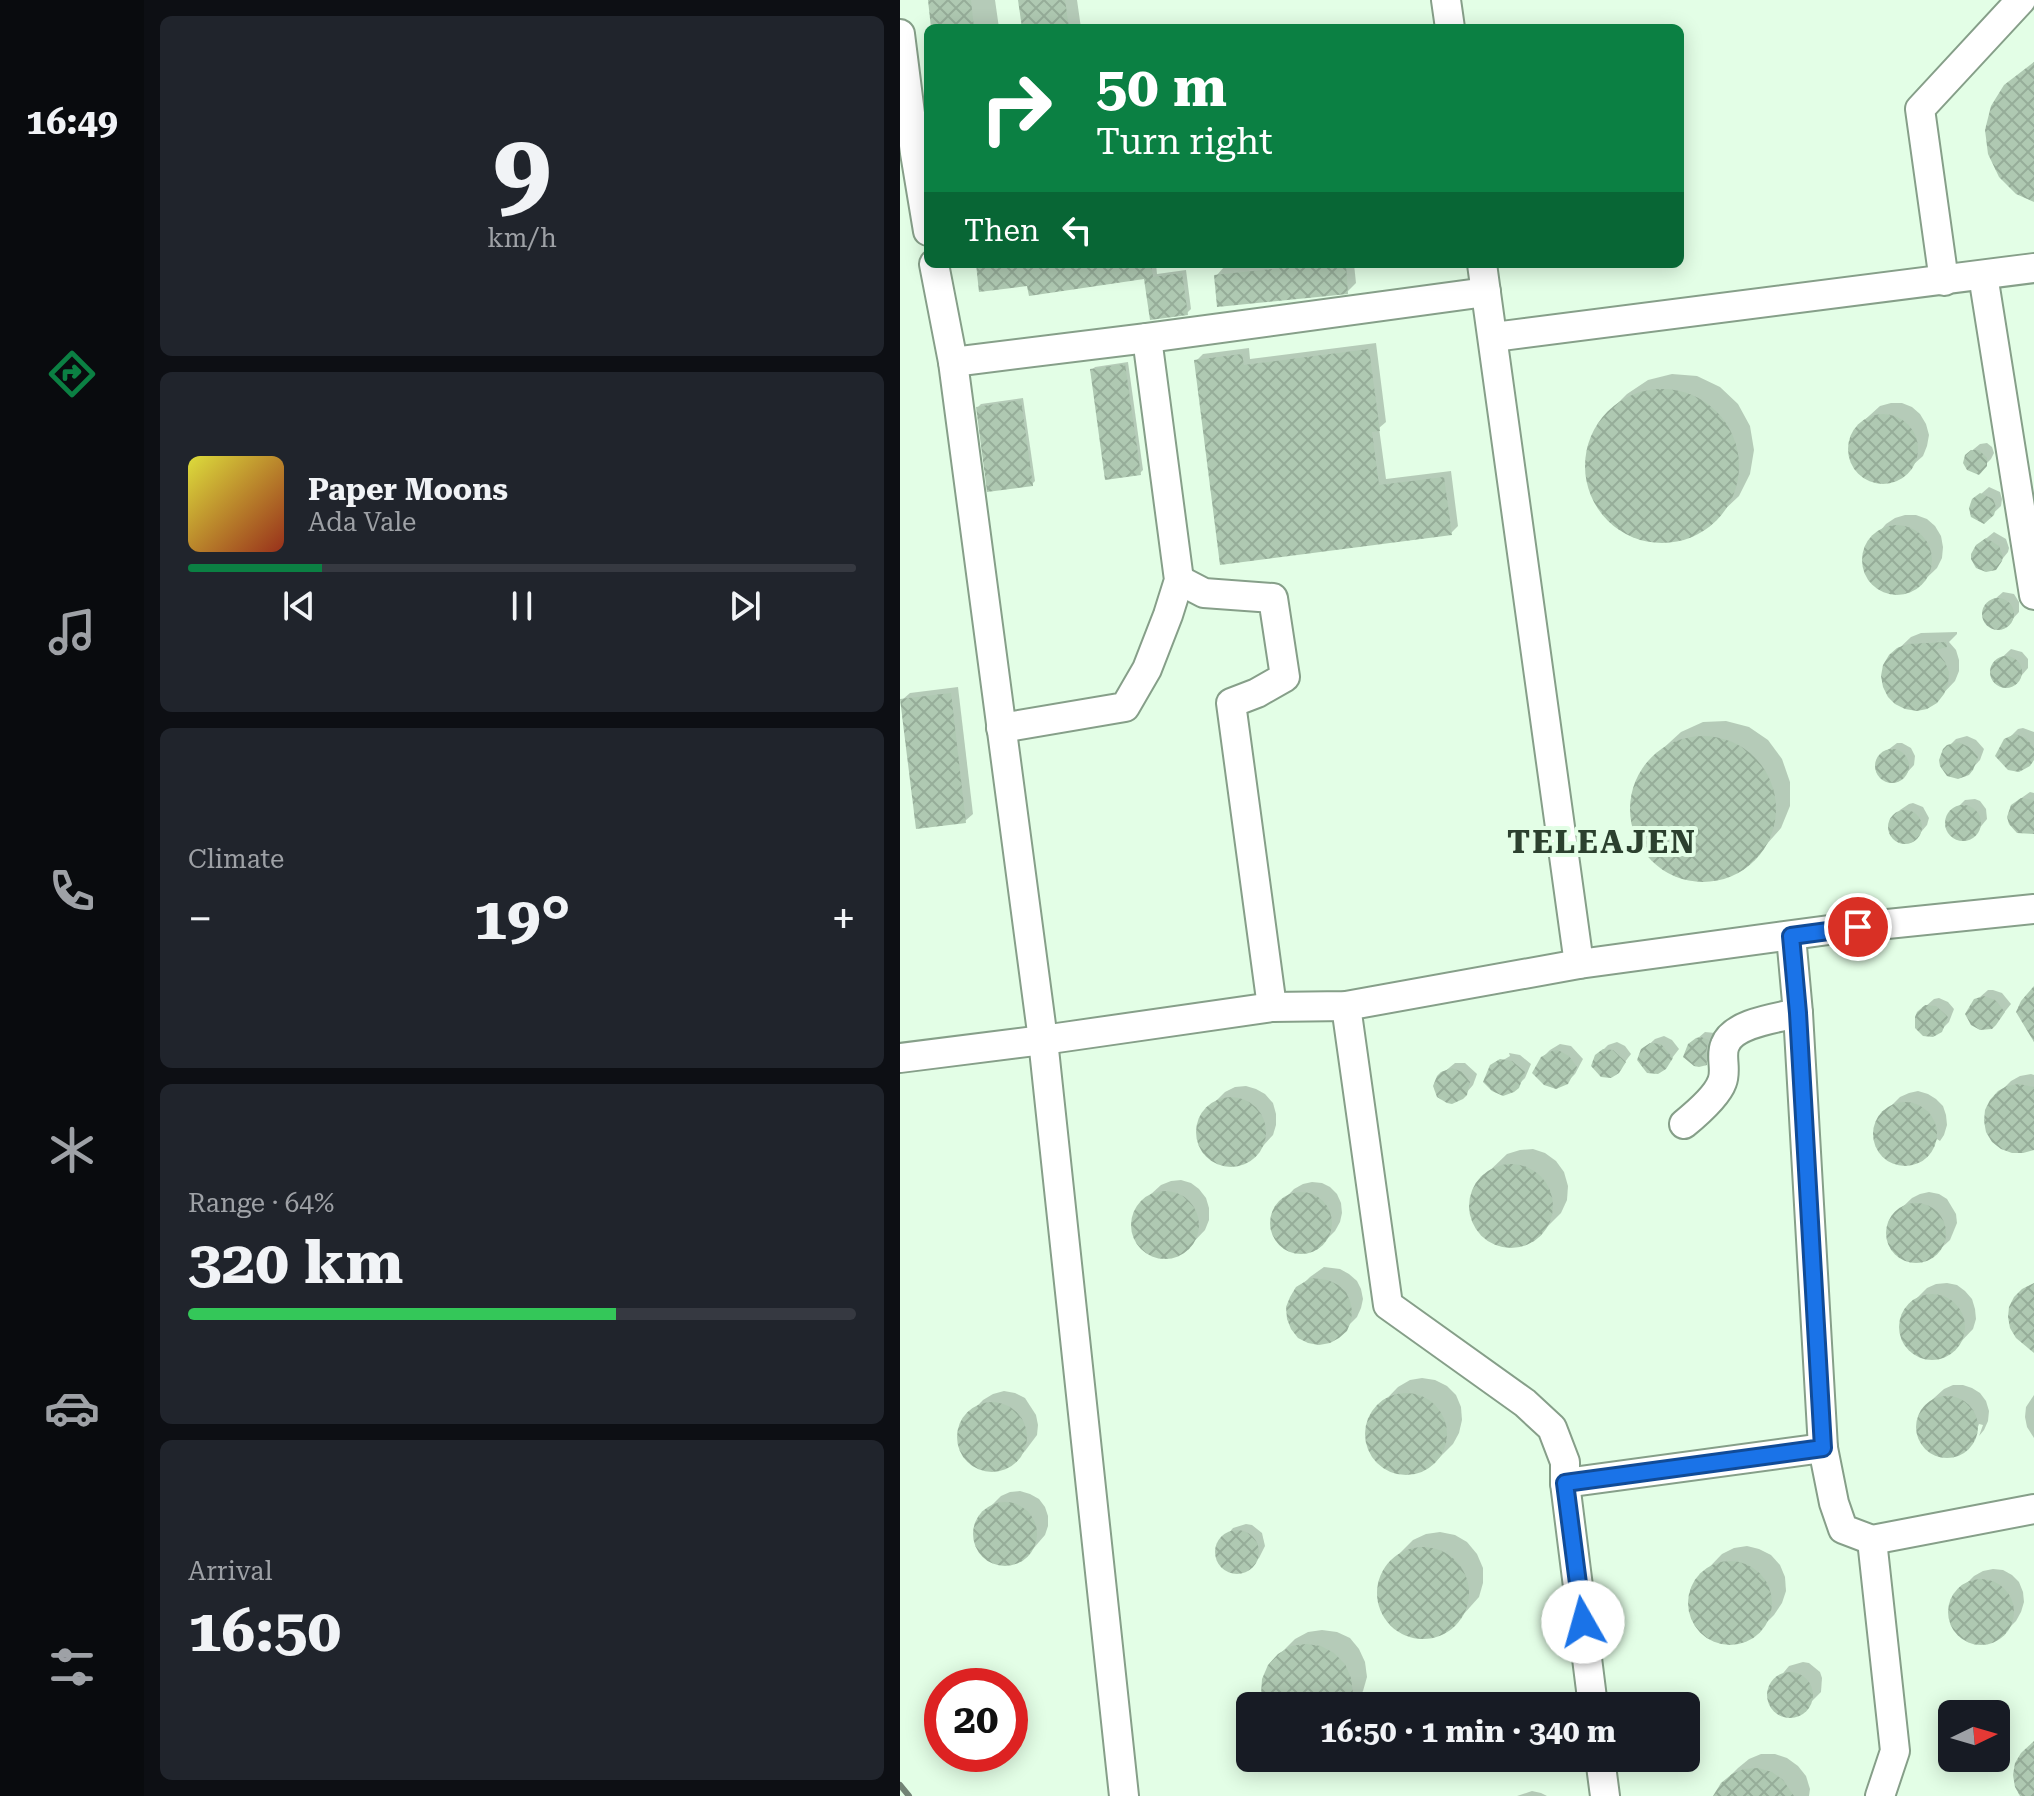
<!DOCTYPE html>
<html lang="en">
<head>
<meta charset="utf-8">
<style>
	:root { --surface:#171b24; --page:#20242c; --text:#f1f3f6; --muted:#9ea1a6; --line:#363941; --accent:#0b8043 }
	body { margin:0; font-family:"Roboto Serif",serif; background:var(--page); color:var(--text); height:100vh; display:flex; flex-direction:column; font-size:30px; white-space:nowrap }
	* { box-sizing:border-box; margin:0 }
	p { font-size:26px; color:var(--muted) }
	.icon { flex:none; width:44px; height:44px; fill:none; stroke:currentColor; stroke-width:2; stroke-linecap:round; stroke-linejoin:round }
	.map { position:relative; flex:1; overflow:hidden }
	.side { display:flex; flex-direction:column; gap:16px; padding:16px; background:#0d0f14; width:756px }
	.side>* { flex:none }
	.hud { position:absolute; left:24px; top:24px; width:760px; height:244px; border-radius:12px; box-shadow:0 4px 20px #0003; background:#0b8043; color:#fff; overflow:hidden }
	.needle { width:52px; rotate:85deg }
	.tools { position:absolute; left:1038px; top:1700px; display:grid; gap:16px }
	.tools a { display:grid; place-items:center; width:72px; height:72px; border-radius:12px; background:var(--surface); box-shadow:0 4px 20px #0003; font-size:40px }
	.speed { position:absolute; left:24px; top:1668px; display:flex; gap:16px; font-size:40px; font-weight:700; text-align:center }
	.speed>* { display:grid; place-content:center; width:104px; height:104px; border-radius:50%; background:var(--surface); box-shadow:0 4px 20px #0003; line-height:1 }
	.speed .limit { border:12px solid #d22; background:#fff; color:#111 }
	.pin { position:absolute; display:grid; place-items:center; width:68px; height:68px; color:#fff; margin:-34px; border:4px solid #fff; border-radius:50%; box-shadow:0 2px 8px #0007 }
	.me { position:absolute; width:88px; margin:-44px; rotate:353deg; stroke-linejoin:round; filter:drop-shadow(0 0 6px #0008) }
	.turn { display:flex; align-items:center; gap:28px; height:168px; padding:0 40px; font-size:36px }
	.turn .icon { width:104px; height:104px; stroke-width:2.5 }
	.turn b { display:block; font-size:56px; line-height:68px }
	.then { display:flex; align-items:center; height:76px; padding:0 40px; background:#0003; gap:16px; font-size:30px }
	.big { font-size:60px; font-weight:700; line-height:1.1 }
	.side .tile { flex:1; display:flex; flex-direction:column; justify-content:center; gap:12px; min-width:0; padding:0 28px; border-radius:12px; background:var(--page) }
	.side .dial { align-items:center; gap:0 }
	.dial b { font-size:104px; line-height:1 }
	.song { display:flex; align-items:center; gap:24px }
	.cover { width:96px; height:96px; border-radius:12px; background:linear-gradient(135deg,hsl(60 70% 55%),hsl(10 70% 35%)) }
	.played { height:8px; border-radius:4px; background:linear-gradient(90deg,var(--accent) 20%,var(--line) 20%) }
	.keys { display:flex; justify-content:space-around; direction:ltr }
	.heat { display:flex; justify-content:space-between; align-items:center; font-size:44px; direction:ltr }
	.charge { height:12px; border-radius:6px; background:linear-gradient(90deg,#34c759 64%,var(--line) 0) }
	.trip { position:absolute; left:336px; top:1692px; width:464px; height:80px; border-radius:12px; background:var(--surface); box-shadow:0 4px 20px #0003; font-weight:700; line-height:80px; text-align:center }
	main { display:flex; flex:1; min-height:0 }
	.dock { display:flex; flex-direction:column; width:144px; justify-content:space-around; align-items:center; background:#090b0e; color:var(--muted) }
	.dock .icon { width:56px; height:56px }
	.dock .active { color:var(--accent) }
	.dock b { font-size:36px; color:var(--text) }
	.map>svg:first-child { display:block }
	.shadow { fill:#0003 }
	.building { fill:url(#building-cross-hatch) }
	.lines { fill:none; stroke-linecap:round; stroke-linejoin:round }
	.minor-casing { stroke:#869f89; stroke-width:32 }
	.minor { stroke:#fff; stroke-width:28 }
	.rail { stroke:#728375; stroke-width:6 }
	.route-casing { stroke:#114b97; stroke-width:20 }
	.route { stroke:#1a73e8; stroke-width:14 }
	.labels { text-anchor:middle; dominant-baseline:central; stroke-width:8; stroke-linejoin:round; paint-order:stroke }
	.district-label { font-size:32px; font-weight:bold; letter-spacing:2px; fill:#2c412f; stroke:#e3fee6 }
</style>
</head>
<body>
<main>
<nav class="dock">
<b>16:49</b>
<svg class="icon active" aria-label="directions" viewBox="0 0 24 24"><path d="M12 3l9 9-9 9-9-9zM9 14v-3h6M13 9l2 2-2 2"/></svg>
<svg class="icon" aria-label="music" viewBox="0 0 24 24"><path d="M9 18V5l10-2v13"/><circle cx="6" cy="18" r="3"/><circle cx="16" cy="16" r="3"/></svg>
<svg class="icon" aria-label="phone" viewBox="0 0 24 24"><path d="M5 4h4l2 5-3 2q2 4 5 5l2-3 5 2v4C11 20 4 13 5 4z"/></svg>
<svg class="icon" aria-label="climate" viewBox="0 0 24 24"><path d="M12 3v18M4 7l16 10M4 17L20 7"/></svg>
<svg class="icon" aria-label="car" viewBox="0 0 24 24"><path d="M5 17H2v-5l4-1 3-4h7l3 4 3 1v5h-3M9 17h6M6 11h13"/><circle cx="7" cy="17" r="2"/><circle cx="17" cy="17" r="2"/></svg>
<svg class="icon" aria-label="filters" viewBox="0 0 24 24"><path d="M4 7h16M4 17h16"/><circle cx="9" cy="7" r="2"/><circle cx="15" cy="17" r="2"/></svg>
</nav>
<section class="side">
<div class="tile dial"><b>9</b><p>km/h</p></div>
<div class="tile">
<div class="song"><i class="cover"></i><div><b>Paper Moons</b><p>Ada Vale</p></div></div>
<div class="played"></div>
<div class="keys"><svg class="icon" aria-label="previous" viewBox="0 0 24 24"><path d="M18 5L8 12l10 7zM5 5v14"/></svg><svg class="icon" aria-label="pause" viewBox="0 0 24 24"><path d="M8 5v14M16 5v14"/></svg><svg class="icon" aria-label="next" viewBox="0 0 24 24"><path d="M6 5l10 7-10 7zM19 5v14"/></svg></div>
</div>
<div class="tile"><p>Climate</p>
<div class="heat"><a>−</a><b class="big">19°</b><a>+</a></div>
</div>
<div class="tile"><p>Range · 64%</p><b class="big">320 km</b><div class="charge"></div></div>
<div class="tile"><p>Arrival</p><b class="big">16:50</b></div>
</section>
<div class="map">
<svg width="1134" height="1796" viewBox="0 0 1134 1796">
	<defs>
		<pattern id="building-cross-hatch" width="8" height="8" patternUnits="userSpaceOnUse" patternTransform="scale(2)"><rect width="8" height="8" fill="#afc9b2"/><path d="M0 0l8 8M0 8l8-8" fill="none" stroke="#96ad99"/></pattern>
	</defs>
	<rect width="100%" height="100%" fill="#e3fee6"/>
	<g class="shadow">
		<polygon points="30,0 95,0 99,28 33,28"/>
		<polygon points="120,0 177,0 181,28 124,28"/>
		<polygon points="78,264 256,264 257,274 286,270 291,309 287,313 246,277"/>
		<polygon points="360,264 454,264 456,283 447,292 316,276 324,267"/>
		<polygon points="476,343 486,422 479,428 486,479 551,471 558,526 551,533 322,563 296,361 303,354 349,348 350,359"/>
		<polygon points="228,362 243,470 240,473 192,370 195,367"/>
		<polygon points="772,374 797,376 820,387 838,404 850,426 854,450 850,474 839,496 822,512 804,529 782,539 757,542 733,536 712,523 696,503 688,479 687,454 696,430 711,410 727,394 748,380"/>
		<polygon points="123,398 135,481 132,484 78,407 81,404"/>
		<polygon points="991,403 1002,403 1012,407 1020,414 1026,424 1029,435 1027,446 1023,456 1014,464 1002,476 992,481 981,483 970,480 961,475 954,466 950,456 949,445 952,434 959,425 980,406"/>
		<polygon points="1087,443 1092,447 1094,453 1091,459 1078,472 1069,453 1080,444"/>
		<polygon points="1089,487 1100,492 1102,499 1101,506 1084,522 1074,500"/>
		<polygon points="1005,515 1016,515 1027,519 1035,526 1041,536 1043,547 1042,558 1037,568 1016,588 1006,593 995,594 985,591 976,586 969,577 965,567 964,556 967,546 986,524 995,518"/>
		<polygon points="1094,532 1106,539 1109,548 1108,552 1095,568 1077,546"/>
		<polygon points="1103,592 1114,594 1119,602 1119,612 1108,624 1095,628 1087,624 1084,616 1086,607"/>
		<polygon points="1057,632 1057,634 1049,642 1056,650 1059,660 1059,671 1055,681 1036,701 991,656 1011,637 1021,633"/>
		<polygon points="1111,649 1122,652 1128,659 1128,668 1115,683 1111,685 1102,685 1094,679 1092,675 1094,665"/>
		<polygon points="58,687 73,814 65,821 2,700 10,693"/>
		<polygon points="826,721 849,727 868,740 882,759 890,782 890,806 881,828 850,863 829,876 805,881 782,878 761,867 744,851 734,830 731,807 735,784 747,763 781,732 803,722"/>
		<polygon points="1123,728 1134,732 1134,758 1102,745 1118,729"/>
		<polygon points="1067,736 1076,740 1084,749 1080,760 1068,773 1049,746 1056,739"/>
		<polygon points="997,743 1002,743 1011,748 1015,756 1014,765 1003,777 994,782 989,781 980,776 976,766 980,756"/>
		<polygon points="1130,792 1134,793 1134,830 1120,799"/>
		<polygon points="1075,799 1080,801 1086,809 1087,819 1073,836 1063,839 1054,835 1047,824 1053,812 1065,800"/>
		<polygon points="1013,803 1023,807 1029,818 1027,825 1016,838 1007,842 997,840 990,833 990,823 1000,810 1009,804"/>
		<polygon points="1088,990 1093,990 1102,993 1111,1004 1095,1024 1071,1005"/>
		<polygon points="1039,998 1048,1002 1054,1009 1049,1022 1041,1030 1018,1013 1034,999"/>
		<polygon points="805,1032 815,1033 813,1056 806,1063 790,1045"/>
		<polygon points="764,1036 772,1040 779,1049 769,1062 743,1050 755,1039"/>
		<polygon points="717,1042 725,1046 731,1054 718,1071 697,1056 708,1045"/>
		<polygon points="660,1044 671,1046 683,1059 675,1074 667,1082 642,1058 650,1050"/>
		<polygon points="609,1053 620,1055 631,1064 625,1078 617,1086 595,1065 610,1056"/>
		<polygon points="555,1063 565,1063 577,1074 573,1085 562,1098 538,1077"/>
		<polygon points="1131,1074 1134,1075 1134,1147 1091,1101 1111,1081 1120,1076"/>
		<polygon points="346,1086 356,1089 365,1094 373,1103 376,1114 376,1125 373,1135 354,1156 344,1162 334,1165 323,1164 313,1160 305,1152 300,1143 298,1132 300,1121 305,1112 325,1092 335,1087"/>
		<polygon points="1018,1091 1028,1094 1036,1099 1043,1106 1046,1115 1047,1125 1044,1135 1040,1141 1037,1139 1026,1155 1017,1161 1008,1164 998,1163 989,1159 982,1153 977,1144 975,1135 976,1125 981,1116 1000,1097 1009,1093"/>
		<polygon points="633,1149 645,1153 656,1161 664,1172 668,1186 667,1200 661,1213 635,1239 622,1246 610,1247 597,1245 585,1238 577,1228 571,1216 571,1203 574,1190 581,1179 607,1154 620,1150"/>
		<polygon points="281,1180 291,1183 299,1189 306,1198 309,1208 309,1220 305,1230 285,1251 275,1256 265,1258 254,1256 245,1251 238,1243 234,1234 233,1223 235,1213 240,1204 261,1185 271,1181"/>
		<polygon points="412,1182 422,1183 430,1187 437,1194 441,1203 442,1213 440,1222 435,1231 423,1243 415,1249 406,1252 396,1252 380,1244 374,1236 372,1227 372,1217 376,1208 394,1189 403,1184"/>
		<polygon points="1029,1192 1039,1194 1047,1199 1056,1214 1057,1223 1050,1240 1037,1252 1030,1258 1021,1261 1012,1261 1003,1258 996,1253 990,1244 988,1235 989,1226 992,1217 1012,1198 1020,1194"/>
		<polygon points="424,1267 440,1269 449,1274 457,1281 461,1289 463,1299 461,1308 457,1317 438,1336 398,1289 410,1277"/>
		<polygon points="1047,1283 1057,1285 1065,1291 1072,1299 1075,1309 1076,1319 1073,1329 1054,1349 1046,1355 1036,1358 1025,1358 1016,1354 1008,1347 1002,1338 1000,1327 1002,1317 1007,1308 1027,1288 1036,1284"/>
		<polygon points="522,1378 535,1380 547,1386 556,1395 561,1407 562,1420 559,1433 553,1444 537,1460 526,1468 514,1473 501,1473 488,1469 478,1461 471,1450 467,1438 468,1425 473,1413 498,1387 510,1380"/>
		<polygon points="1053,1385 1063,1385 1072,1388 1080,1393 1086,1401 1089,1411 1088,1421 1084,1430 1079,1436 1083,1425 1079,1424 1072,1444 1065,1450 1057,1455 1047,1457 1038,1455 1029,1451 1022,1444 1018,1435 1017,1425 1019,1416 1024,1407 1044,1389"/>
		<polygon points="104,1391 115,1393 125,1398 136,1415 138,1425 137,1435 125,1451 113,1463 104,1468 93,1471 81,1469 71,1463 64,1455 60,1444 59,1432 63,1421 83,1400 93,1394"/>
		<polygon points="1134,1395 1134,1438 1127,1427 1125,1417 1126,1407"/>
		<polygon points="120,1491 130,1494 139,1499 145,1507 148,1516 148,1526 145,1535 127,1556 119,1561 109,1564 99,1564 90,1560 82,1554 77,1545 75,1535 76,1525 81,1516 101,1496 110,1492"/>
		<polygon points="346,1524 352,1525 362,1533 365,1546 359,1558 351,1566 339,1571 327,1569 319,1559 318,1546 333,1528"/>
		<polygon points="540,1532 555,1535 567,1542 577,1554 583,1568 583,1583 579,1597 553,1626 541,1634 526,1638 512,1637 499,1631 488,1622 481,1609 478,1595 480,1580 486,1567 513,1540 526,1534"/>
		<polygon points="847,1546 859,1549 871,1555 880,1565 885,1577 886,1591 882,1603 874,1615 858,1631 847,1639 835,1642 822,1642 810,1637 800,1629 793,1617 790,1605 792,1592 797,1580 822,1554 834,1548"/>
		<polygon points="1093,1569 1103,1570 1112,1575 1119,1582 1123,1592 1124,1602 1121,1612 1116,1621 1104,1633 1095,1640 1085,1643 1075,1643 1066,1639 1058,1633 1053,1625 1050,1615 1051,1605 1055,1595 1074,1576 1083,1571"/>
		<polygon points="422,1630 437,1632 450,1638 459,1649 465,1662 467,1677 463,1691 456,1703 453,1706 366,1706 379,1655 395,1639 408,1632"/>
		<polygon points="903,1662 909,1663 920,1672 922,1678 921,1692 899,1714 892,1716 879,1713 870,1703 869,1690 889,1666"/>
		<polygon points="861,1754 875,1754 887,1758 898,1766 906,1776 910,1789 909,1796 815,1796 822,1784 838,1768 849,1759"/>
		<polygon points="632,1791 641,1793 647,1796 617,1796"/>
	</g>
	<g class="building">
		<polygon points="28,0 71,0 74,28 31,28"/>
		<polygon points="118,0 165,0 169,28 122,28"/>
		<polygon points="1134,62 1134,202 1116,194 1099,177 1088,154 1085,130 1091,106 1104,85"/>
		<polygon points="76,264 251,264 253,277 282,273 288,315 250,320 244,279 129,296 127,286 79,292"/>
		<polygon points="401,264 446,264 448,294 317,307 314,275 401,266"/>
		<polygon points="469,349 480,431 472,432 479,485 544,477 552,535 320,565 294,360 342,354 344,365"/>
		<polygon points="225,364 241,475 205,480 190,369"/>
		<circle cx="762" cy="466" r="77"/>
		<polygon points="121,400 133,486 87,492 76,407"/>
		<circle cx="983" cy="449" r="35"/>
		<polygon points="1071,450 1079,450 1087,458 1087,466 1079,475 1067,470 1063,463 1065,455"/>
		<polygon points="1080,493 1093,499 1096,507 1094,515 1084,524 1071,517 1069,508 1072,499"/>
		<circle cx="997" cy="560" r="35"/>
		<polygon points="1086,538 1099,546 1103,556 1102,561 1096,570 1086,572 1076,568 1071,559 1071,554 1076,545"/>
		<circle cx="1098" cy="614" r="16"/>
		<polygon points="1046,642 1047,647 1036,650 1045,662 1049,672 1048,684 1044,694 1037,703 1027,709 1017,711 1005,709 995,704 988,697 983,687 981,676 983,665 989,655 997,648 1008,644"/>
		<circle cx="1106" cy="672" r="16"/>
		<polygon points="51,693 66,823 16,829 0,699"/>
		<polygon points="1115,734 1126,738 1134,748 1134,760 1130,766 1119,772 1108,770 1095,756 1104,739"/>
		<circle cx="803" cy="809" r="73"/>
		<polygon points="1058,742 1069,747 1078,757 1073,770 1069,775 1058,779 1047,776 1040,766 1039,760 1043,749 1047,745"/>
		<circle cx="992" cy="766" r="17"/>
		<polygon points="1121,798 1134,800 1134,834 1117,833 1109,824 1107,817 1111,805"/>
		<circle cx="1063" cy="823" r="18"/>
		<circle cx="1005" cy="827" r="17"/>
		<polygon points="1134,986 1134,1042 1116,1012 1121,1001"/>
		<polygon points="1084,996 1095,1000 1105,1012 1096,1025 1092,1029 1080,1030 1071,1025 1065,1014 1074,999"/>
		<polygon points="1025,1005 1036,1006 1048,1017 1042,1032 1033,1037 1023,1036 1015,1028 1015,1017 1017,1012"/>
		<polygon points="801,1037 809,1040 806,1052 807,1065 799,1067 794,1066 783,1057 788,1044 796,1038"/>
		<polygon points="750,1043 761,1044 773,1058 766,1069 758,1074 747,1073 737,1060 741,1049"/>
		<polygon points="703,1049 713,1050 726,1062 719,1073 711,1078 701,1077 691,1066 695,1055"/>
		<polygon points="658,1050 669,1056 677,1067 668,1084 656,1089 644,1085 632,1073 641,1057 652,1051"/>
		<polygon points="600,1059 612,1061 625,1072 619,1088 614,1092 603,1096 592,1091 583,1082 590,1065"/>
		<polygon points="552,1068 562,1072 570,1082 567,1095 563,1099 552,1104 547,1103 537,1097 533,1086 537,1076 541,1072"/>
		<polygon points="1119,1084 1134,1087 1134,1150 1123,1153 1112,1153 1101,1149 1092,1142 1086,1132 1084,1121 1085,1110 1090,1100 1098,1091 1107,1086"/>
		<circle cx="331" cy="1132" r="35"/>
		<circle cx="1005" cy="1134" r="32"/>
		<circle cx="611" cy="1206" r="42"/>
		<circle cx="265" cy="1225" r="34"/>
		<circle cx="401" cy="1223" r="31"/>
		<circle cx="1016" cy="1233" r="30"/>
		<polygon points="411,1278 428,1280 438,1285 446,1292 450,1301 452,1311 451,1321 447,1331 439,1338 430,1343 419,1345 408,1343 398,1338 391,1329 387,1319 386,1307 390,1297 396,1287"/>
		<polygon points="1134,1283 1134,1353 1116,1338 1110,1328 1108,1317 1109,1307 1114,1297 1122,1289"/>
		<circle cx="1032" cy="1327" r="33"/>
		<circle cx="506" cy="1434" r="41"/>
		<circle cx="1047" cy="1427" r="31"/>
		<circle cx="92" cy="1437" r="35"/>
		<circle cx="105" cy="1534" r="32"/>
		<circle cx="337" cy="1552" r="22"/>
		<circle cx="523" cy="1593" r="46"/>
		<circle cx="830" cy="1603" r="42"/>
		<circle cx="1081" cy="1612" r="33"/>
		<polygon points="406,1644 421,1646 434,1653 445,1664 451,1678 453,1693 450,1706 364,1706 361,1694 362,1679 368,1665 378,1654 391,1646"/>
		<circle cx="890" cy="1695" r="23"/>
		<polygon points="1134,1741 1134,1796 1120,1796 1115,1787 1113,1775 1115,1763 1121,1753"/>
		<polygon points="858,1768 872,1772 883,1780 894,1796 813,1796 821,1783 832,1774 844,1769"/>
	</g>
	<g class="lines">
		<g class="minor-casing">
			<g id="minor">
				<polyline points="546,0 550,28"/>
				<polyline points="0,34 15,153 28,231"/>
				<polyline points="34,264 53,362 143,1040 224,1796"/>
				<polyline points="582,264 679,964"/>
				<polyline points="1083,275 1134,595"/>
				<polyline points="1044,281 1020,109 1121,0"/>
				<polyline points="594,337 1134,268"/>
				<polyline points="53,362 247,338 586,292"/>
				<polyline points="279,580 304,593 373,598 385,677 357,693 331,703 372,1007"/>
				<polyline points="101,728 225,707 247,669 268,615 279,580 247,338"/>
				<polyline points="891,936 898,1013 923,1448 934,1503 943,1529 972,1540 1134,1509"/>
				<polyline points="446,1006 488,1305 625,1403 652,1428 665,1462 665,1483 693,1706"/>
				<polyline points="0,1058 143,1040 372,1007 446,1006 679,964 929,930 1134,909"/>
				<path d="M784,1124c11,-9 33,-28 38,-42 5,-12 -2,-26 3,-37 8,-22 52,-27 73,-32"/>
				<polyline points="665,1483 923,1448"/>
				<polyline points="972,1540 995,1751 980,1796"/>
				<polyline points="700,1758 705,1796"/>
			</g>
		</g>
		<use href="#minor" class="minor"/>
		<polyline class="rail" points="0,1785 9,1796"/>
	</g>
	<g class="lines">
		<g class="route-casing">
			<polyline id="route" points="683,1622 665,1483 923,1448 898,1013 891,936 958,927"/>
		</g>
		<use href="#route" class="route"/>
	</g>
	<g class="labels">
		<g class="district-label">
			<text x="702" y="842">TELEAJEN</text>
		</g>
	</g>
</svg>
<div class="tools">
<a><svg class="needle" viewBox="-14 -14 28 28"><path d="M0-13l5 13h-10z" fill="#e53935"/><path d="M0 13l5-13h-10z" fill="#9ea1a6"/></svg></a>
</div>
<div class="speed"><div class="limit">20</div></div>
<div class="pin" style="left:958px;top:927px;background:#d93025"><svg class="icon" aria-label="arrive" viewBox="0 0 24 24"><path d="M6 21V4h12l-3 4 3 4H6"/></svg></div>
<svg class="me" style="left:683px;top:1622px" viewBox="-20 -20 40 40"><circle r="19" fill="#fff"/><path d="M0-13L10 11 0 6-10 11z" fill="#1a73e8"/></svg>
<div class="trip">16:50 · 1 min · 340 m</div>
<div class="hud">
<div class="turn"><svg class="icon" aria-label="right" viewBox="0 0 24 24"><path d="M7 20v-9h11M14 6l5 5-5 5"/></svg><div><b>50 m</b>Turn right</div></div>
<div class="then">Then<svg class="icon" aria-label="left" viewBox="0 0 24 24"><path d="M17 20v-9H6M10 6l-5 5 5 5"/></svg></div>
</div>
</div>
</main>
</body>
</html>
